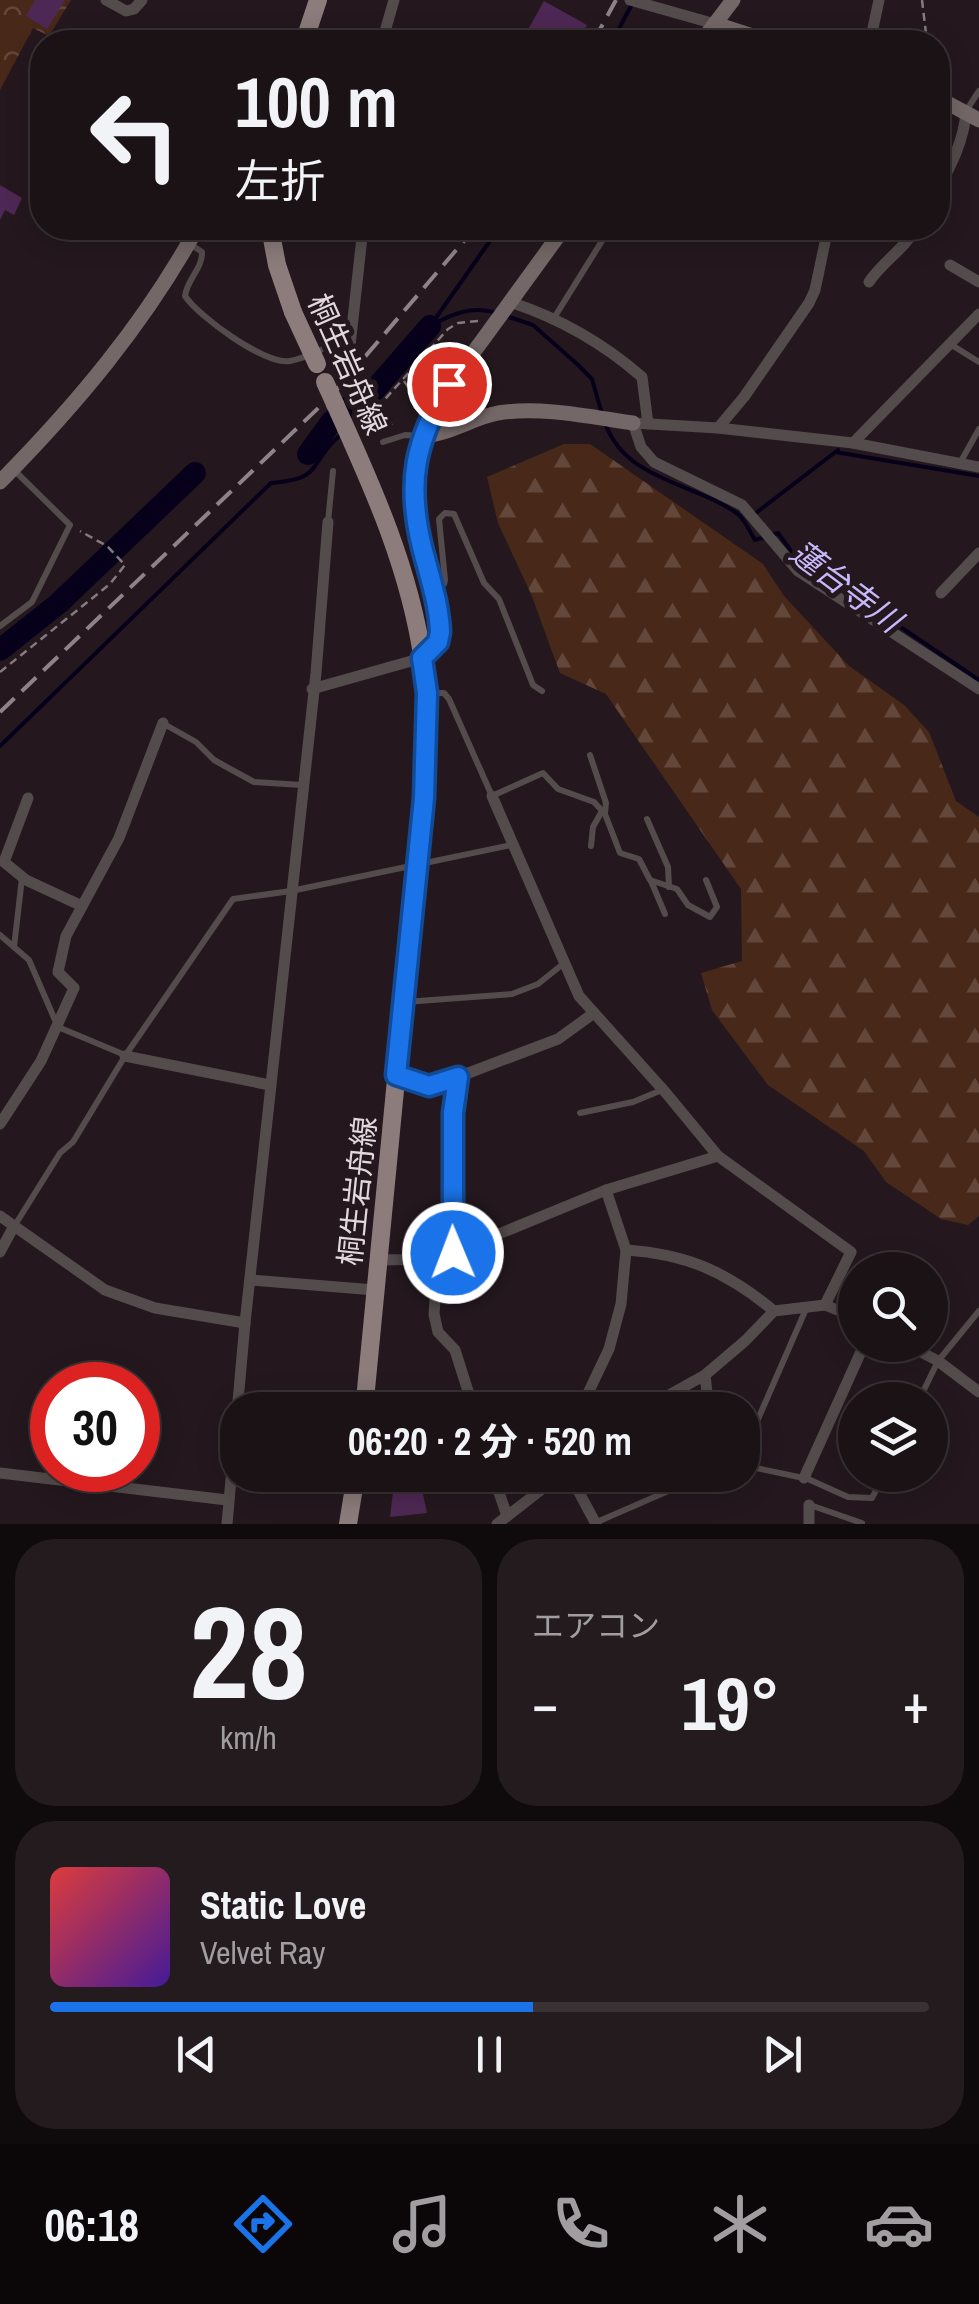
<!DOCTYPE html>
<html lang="ja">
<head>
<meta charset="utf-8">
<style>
	:root { --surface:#1b1216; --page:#241b1f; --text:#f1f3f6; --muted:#a09ea1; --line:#393235; --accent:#1a73e8 }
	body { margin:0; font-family:"Archivo Narrow","Noto Sans JP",sans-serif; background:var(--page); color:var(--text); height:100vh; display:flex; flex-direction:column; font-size:38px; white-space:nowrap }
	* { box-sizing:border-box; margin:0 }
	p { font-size:32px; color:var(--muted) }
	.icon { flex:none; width:55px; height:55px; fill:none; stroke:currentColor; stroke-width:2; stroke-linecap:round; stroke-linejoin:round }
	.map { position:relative; height:1524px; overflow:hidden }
	.details { display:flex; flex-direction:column; gap:15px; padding:15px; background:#0f0a0c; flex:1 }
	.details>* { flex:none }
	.top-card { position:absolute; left:30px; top:30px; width:920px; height:210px; border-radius:40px; box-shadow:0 5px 25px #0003,0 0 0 2px var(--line); background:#1b1216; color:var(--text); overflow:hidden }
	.tools { position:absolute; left:838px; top:1252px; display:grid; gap:20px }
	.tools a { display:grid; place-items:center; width:110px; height:110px; border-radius:50%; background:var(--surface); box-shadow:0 5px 25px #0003,0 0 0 2px var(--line); font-size:50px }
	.speed { position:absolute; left:30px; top:1362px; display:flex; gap:20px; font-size:50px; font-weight:700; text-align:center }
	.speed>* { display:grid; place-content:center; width:130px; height:130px; border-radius:50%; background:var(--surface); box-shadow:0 5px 25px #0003,0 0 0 2px var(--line); line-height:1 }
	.speed .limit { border:15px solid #d22; background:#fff; color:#111 }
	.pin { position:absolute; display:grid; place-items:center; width:85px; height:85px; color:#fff; margin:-42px; border:5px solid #fff; border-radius:50%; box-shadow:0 2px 10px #0007 }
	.me { position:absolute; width:110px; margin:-55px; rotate:359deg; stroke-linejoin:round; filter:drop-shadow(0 0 8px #0008) }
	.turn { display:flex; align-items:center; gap:35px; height:210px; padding:0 40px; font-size:45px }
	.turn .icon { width:130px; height:130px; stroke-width:2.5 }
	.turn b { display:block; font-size:70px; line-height:85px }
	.big { font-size:75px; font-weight:700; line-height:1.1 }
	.details .widget { flex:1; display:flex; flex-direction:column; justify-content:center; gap:15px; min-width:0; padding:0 35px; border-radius:40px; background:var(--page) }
	.details .dial { align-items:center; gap:0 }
	.dial b { font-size:130px; line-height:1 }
	.song { display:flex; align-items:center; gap:30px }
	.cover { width:120px; height:120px; border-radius:15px; background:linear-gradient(135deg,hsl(0 70% 55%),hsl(260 70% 35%)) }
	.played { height:10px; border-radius:5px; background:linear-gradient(90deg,var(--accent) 55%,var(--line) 55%) }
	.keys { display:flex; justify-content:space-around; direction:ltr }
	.heat { display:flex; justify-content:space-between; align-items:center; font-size:55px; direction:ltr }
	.details .tiles { flex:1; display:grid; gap:15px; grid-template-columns:1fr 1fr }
	.widget:last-child { grid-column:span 2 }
	.trip { position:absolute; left:220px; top:1392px; width:540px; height:100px; border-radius:40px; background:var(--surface); box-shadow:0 5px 25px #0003,0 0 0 2px var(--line); font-weight:700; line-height:100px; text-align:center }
	.tabs { display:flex; height:160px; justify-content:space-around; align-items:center; background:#0b0709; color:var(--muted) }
	.tabs .icon { width:70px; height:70px }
	.tabs .active { color:var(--accent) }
	.tabs b { font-size:45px; color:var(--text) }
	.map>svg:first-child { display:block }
	.forest { fill:url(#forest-firs) }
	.park { fill:url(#park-crowns) }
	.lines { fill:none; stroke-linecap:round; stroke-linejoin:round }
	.stream { stroke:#07001b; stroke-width:4 }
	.river { stroke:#07001b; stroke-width:22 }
	.building { fill:#4e2854 }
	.path { stroke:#857a7f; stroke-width:2.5; stroke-dasharray:8 5; stroke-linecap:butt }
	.lane { stroke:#544c4c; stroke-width:6 }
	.street { stroke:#544c4c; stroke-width:11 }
	.secondary { stroke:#746767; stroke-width:15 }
	.primary { stroke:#8c7c7c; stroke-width:18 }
	.rail { stroke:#8e8388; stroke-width:4; stroke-dasharray:20 10; stroke-linecap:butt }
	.primary-bridge { stroke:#8c7c7c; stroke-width:18 }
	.route-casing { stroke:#114b97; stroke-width:25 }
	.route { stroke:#1a73e8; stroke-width:18 }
	.labels { text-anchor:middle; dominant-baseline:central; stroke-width:10; stroke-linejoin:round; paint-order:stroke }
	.street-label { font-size:30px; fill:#e3d9dd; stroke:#24181e }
	.water-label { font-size:32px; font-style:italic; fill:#c7b8fb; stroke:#24181e }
</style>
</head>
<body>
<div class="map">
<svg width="979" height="1524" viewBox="0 0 979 1524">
	<defs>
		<pattern id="forest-firs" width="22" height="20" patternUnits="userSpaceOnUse" patternTransform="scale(2.5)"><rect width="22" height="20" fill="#482819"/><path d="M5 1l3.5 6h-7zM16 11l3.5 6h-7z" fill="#62473a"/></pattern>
		<pattern id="park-crowns" width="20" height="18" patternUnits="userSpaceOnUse" patternTransform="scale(2.5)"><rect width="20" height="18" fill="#482819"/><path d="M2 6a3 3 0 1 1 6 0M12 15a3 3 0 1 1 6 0" fill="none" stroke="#62473a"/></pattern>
	</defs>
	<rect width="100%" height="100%" fill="#24181e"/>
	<polygon class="forest" points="564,444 590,444 763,564 784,596 849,666 904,705 929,732 956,801 979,817 979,1216 968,1225 941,1219 886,1182 864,1151 768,1085 712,1010 701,973 742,961 741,889 606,694 560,673 531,594 498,523 487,477"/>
	<polygon class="park" points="0,0 71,0 49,36 33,28 0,90"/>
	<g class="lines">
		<g class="stream">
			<polyline points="612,42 632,4"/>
			<polyline points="506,316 533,325 577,364 592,379 602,414"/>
			<polyline points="433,322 499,228"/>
			<path d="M430,326c22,-12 42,-21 67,-13"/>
			<polyline points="355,419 364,402"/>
			<path d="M605,423c21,58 88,59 133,91 7,6 12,18 17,26l23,-7 16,22 185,125"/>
			<polyline points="835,452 979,476"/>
			<polyline points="752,516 838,450"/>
			<path d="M0,746l271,-263c53,-4 36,-18 68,-47"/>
		</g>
		<g class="river">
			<polyline points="349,407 364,402 430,326"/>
			<polyline points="308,454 332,421"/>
			<polyline points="0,650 59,603 195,473"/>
		</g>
	</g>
	<g class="building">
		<polygon points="35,0 65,0 47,29 26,16"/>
		<polygon points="544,1 587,25 577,42 521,42"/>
		<polygon points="0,185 22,198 14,215 5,210 0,220"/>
		<polygon points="395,1475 419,1475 427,1513 390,1517"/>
	</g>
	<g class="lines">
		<g class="path">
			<polyline points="922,0 927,42"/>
			<polyline points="350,357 362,383 358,388 389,418 392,427"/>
			<polyline points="404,381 422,408"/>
			<polyline points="377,408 448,329 458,323 478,321"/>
			<polyline points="0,672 110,584 125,565 107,546 80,531"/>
		</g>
		<g class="lane">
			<polyline points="38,74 42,80"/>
			<polyline points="966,111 979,91"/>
			<path d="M190,244l12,8c1,16 -15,27 -17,44 14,21 80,69 105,65 24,-4 32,-18 59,-15"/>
			<polyline points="554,318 610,228"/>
			<polyline points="950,344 979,362"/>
			<polyline points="383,442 405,435 421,436"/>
			<polyline points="960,463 979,429"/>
			<polyline points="328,522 333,471"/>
			<polyline points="434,590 444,584 445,580 439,519 445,513 454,514 484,583 499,599 533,685 542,691"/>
			<polyline points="0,626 32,602 70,525 14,470"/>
			<polyline points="428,693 444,693 449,699 492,796 543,773 558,789 594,802 605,814 620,853 639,859 650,880 677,889 688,905 710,917 717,907 706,880"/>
			<polyline points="164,724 196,742 214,760 254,782 302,785"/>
			<polyline points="590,755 606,803 605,813"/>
			<polyline points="647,819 668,867 669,887"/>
			<polyline points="591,846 593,827 602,811"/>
			<polyline points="651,881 665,914"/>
			<polyline points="0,935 29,960 58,1027 125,1055"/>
			<polyline points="14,947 22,878"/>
			<polyline points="405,1002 512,994 538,984 563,964"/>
			<polyline points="580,1113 633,1102 662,1090"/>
			<polyline points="15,1225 60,1153 73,1142 125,1056 233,899 291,891 511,845"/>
			<polyline points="919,1400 938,1361 979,1311"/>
			<polyline points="755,1426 806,1309"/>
			<polyline points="742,1465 808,1479 848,1497 872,1498 884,1475"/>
			<polyline points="573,1481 594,1475"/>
			<polyline points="810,1505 862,1523"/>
			<polyline points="597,1522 682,1485 713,1484"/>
		</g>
		<g class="street">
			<polyline points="106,0 126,11 134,9 142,0"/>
			<polyline points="630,0 715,24"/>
			<polyline points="382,42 394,0"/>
			<polyline points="870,42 879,0"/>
			<path d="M938,189c13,-23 26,-49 28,-77"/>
			<polyline points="950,265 979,282"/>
			<path d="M869,282c14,-21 35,-32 47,-54"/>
			<path d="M510,302c49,16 93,41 132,75l6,47"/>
			<polyline points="350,346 363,228"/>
			<polyline points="718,428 744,397 809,303 815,290 828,228"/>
			<polyline points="853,443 979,314"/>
			<polyline points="979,467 853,443 718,428 633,423 641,447 654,462 742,505 798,571 979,689"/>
			<polyline points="941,593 979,553"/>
			<polyline points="312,689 422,658"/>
			<polyline points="492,796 579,996 666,1093 718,1156 851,1252 825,1305"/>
			<polyline points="28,798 4,862 26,880 82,906"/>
			<polyline points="125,1056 270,1085"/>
			<polyline points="397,1075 429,1086 458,1077 558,1039 594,1013"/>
			<polyline points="0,1124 41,1061 74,988 58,972 66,936 119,838 163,723"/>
			<polyline points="0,1216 105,1290 155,1308 245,1323"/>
			<path d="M626,1250c61,4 101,22 148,61"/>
			<polyline points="0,1252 14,1226"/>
			<polyline points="453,1253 453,1113 458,1077"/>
			<polyline points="438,1259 434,1314 438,1332 455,1350 474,1410"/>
			<polyline points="379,1260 438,1259 606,1190 718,1156"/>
			<polyline points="250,1280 375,1290"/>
			<polyline points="908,1345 938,1361 979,1392"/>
			<polyline points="705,1375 709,1410"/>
			<polyline points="580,1410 609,1349 621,1304 626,1250 606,1190"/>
			<polyline points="642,1410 705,1375 745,1341 774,1311 825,1305 855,1317"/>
			<polyline points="0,1473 227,1500"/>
			<polyline points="493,1475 507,1516"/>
			<polyline points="559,1477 573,1481 596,1524"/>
			<polyline points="804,1478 864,1345"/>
			<polyline points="809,1505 809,1524"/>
			<polyline points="227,1524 245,1323 316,673 328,522"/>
			<polyline points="497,1524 560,1475"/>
		</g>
		<g class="secondary">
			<polyline points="715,24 771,42"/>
			<polyline points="701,42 733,0"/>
			<polyline points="938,98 979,120"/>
			<path d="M422,436c28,-2 50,-18 76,-23 43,-7 93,4 135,10"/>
			<path d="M0,482c76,-77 145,-159 197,-254"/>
			<path d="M422,658l15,-16 3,-11c-2,-46 -25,-89 -27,-135 -4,-68 42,-117 79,-169 24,-33 48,-66 72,-99"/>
		</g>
		<g class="primary">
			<polyline points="304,42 318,0"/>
			<polyline points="270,228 277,265 293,312"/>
			<path d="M335,404c38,84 75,165 88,257 13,97 -6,199 -15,295 -15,152 -30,303 -44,454"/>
			<polyline points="348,1524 356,1475"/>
		</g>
		<g class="rail">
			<polyline points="593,42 616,0"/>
			<polyline points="0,712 334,393 475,228"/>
		</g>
		<g class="primary-bridge">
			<polyline points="293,312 317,364"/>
			<polyline points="325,382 335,404"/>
		</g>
	</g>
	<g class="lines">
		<g class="route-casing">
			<path id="route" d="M449,384c-34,57 -43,98 -27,163 7,28 17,56 18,85l-2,10 -16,16 5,35 -3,105 -28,277 33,11 29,-9 -5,36v140"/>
		</g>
		<use href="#route" class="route"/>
	</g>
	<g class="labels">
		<g class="street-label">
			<text transform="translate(348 364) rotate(66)">桐生岩舟線</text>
			<text transform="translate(357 1191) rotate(-84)">桐生岩舟線</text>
		</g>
		<g class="water-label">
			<text transform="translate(846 586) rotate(37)">蓮台寺川</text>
		</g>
	</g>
</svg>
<div class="tools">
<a><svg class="icon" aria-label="search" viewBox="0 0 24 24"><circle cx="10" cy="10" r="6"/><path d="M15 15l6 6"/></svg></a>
<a><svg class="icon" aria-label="layers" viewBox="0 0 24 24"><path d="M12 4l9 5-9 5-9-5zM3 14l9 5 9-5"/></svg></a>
</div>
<div class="speed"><div class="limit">30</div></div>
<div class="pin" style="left:449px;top:384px;background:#d93025"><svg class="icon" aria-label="arrive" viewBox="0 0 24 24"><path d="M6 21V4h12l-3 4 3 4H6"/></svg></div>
<svg class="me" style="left:453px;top:1253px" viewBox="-20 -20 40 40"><circle r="17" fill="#1a73e8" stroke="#fff" stroke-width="3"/><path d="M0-11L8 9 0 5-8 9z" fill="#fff"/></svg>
<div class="trip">06:20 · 2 分 · 520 m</div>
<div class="top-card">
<div class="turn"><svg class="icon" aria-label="left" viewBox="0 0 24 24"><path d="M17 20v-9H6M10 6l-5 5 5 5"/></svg><div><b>100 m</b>左折</div></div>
</div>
</div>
<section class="details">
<div class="tiles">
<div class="widget dial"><b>28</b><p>km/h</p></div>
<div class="widget"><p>エアコン</p>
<div class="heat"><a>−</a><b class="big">19°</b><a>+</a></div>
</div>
<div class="widget">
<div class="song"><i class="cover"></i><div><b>Static Love</b><p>Velvet Ray</p></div></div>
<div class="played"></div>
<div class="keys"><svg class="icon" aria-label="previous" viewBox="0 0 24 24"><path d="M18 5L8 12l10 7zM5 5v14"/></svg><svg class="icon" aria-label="pause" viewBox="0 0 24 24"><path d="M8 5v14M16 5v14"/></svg><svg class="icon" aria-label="next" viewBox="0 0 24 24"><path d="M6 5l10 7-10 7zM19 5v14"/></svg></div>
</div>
</div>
</section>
<nav class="tabs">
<b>06:18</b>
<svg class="icon active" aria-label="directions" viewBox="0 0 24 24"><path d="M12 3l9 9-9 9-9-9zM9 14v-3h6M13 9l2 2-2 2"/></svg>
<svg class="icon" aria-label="music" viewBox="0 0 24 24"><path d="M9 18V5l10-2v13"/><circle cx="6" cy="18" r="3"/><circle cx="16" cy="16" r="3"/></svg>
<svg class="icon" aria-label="phone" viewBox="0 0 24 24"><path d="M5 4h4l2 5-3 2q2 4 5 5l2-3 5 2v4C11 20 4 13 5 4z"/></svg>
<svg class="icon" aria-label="climate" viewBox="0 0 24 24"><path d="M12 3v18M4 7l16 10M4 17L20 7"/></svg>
<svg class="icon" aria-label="car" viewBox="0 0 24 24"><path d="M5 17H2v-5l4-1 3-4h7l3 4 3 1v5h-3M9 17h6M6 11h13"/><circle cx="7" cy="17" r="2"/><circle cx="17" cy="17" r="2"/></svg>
</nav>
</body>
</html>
